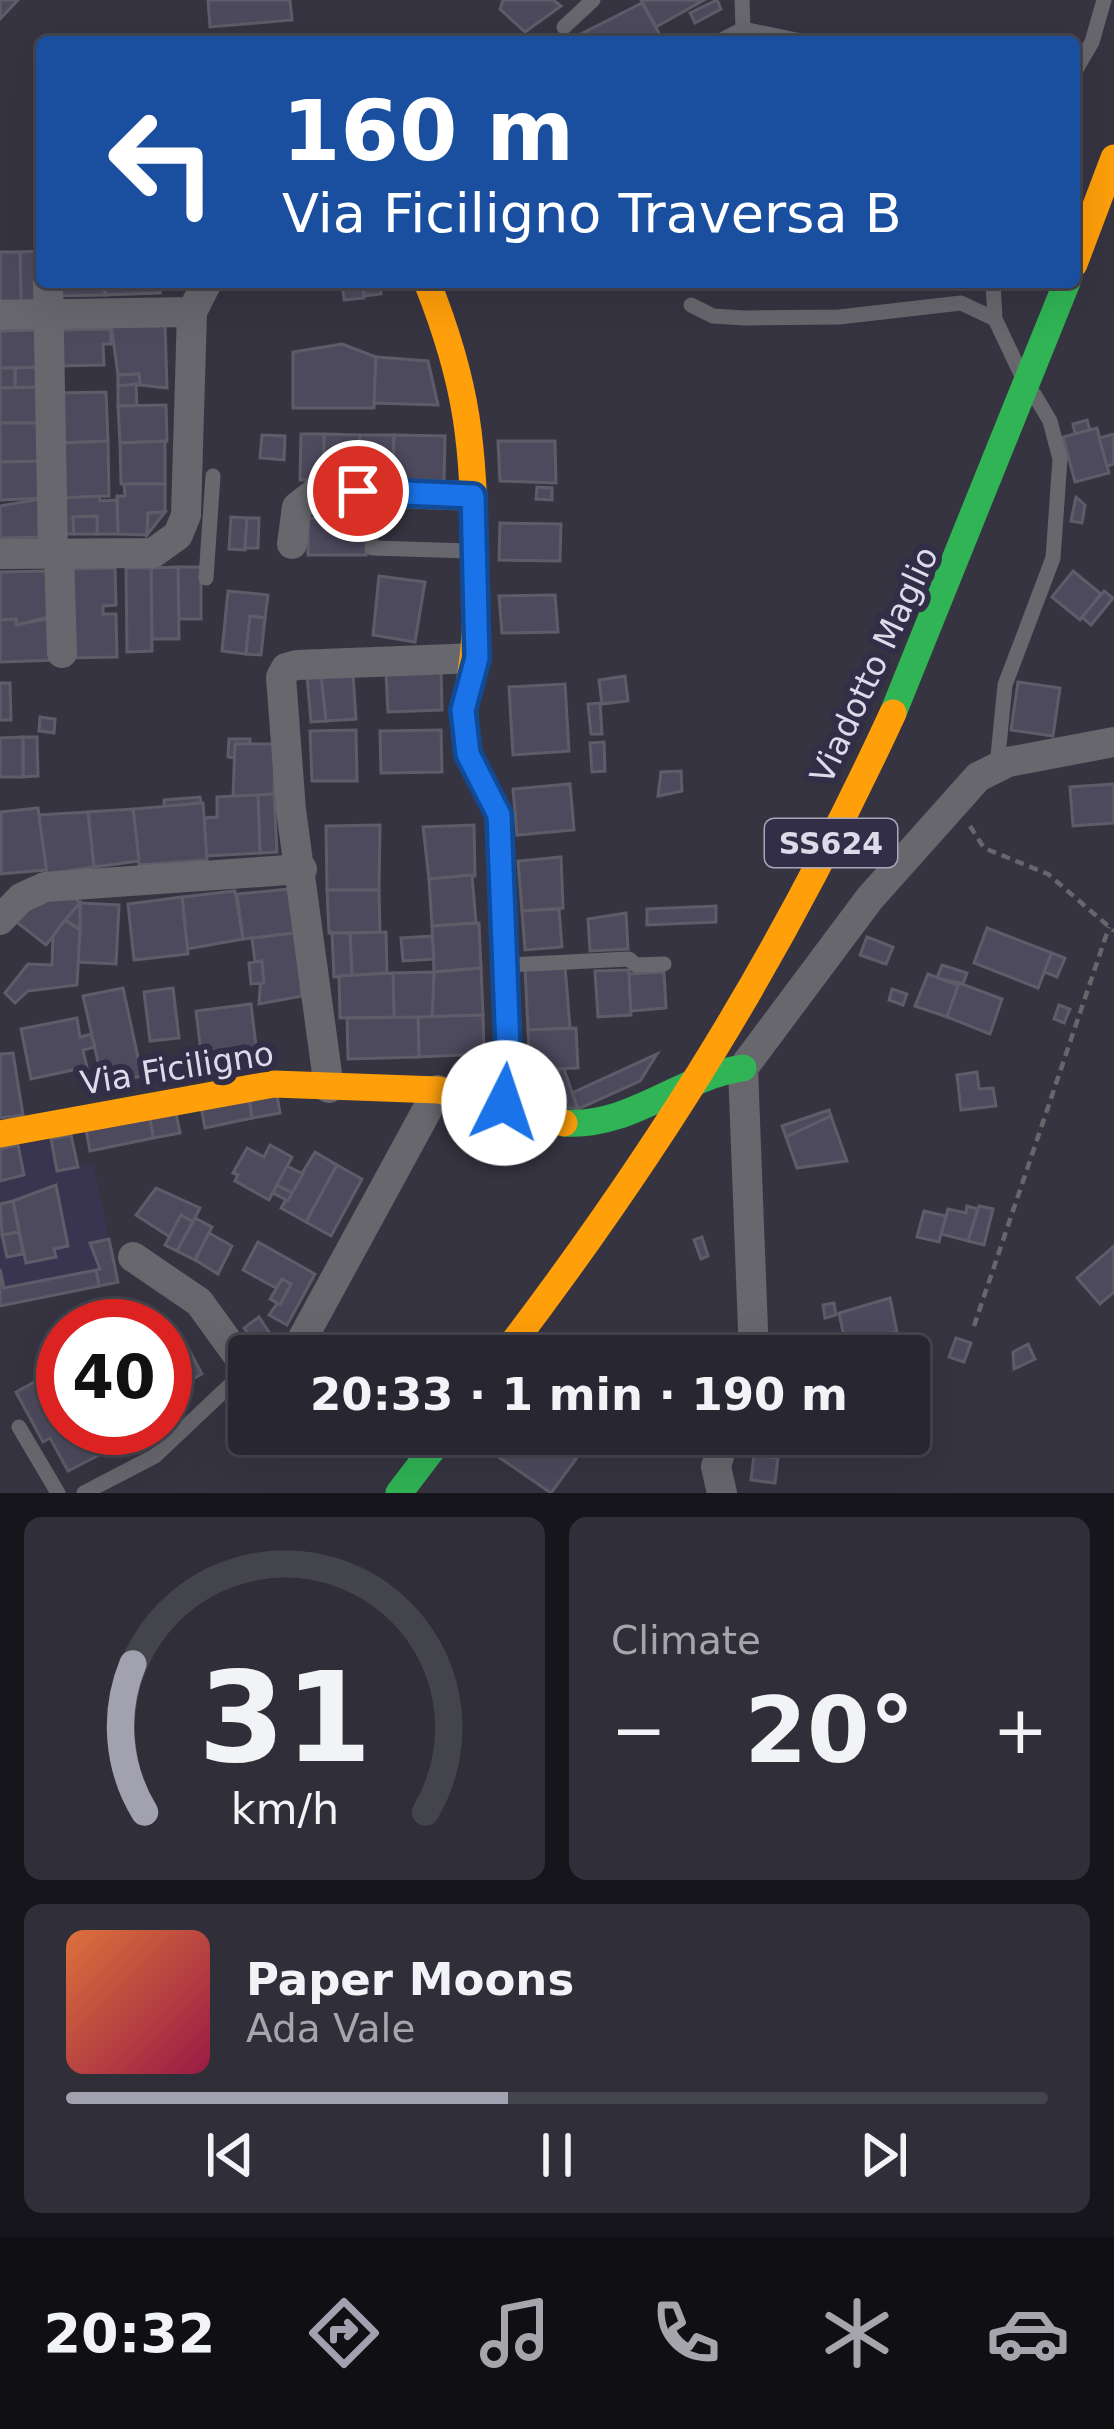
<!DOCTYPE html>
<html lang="en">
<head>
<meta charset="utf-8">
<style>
	:root { --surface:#282731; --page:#302f39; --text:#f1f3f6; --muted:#a5a5ab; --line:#44444d; --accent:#a2a1af }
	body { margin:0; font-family:"DejaVu Sans",sans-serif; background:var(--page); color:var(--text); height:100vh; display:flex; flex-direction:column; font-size:45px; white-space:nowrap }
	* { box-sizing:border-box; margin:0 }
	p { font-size:39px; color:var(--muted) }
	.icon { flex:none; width:66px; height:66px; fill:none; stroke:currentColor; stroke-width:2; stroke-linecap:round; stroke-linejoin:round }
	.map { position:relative; height:1493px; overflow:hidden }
	.drawer { display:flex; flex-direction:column; gap:24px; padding:24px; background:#16151b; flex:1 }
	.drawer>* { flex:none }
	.hud { position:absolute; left:36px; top:36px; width:1044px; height:252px; border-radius:12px; box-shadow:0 12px 48px #0002,0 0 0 3px var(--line); background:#1a4fa0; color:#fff; overflow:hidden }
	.speed { position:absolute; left:36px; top:1299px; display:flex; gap:24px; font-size:60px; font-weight:700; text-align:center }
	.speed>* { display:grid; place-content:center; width:156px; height:156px; border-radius:50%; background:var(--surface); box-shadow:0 12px 48px #0002,0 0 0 3px var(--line); line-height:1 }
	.speed .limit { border:18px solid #d22; background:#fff; color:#111 }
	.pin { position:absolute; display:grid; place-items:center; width:102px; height:102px; color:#fff; margin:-51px; border:6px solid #fff; border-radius:50%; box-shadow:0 3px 12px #0007 }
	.me { position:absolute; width:132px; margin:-66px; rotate:4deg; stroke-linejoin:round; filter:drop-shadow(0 0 9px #0008) }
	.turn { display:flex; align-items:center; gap:42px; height:252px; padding:0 48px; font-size:54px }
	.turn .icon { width:156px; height:156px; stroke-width:2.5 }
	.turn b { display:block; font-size:84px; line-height:102px }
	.big { font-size:90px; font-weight:600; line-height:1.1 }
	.drawer .widget { flex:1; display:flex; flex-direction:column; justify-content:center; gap:18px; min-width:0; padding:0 42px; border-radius:18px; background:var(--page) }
	.drawer .dial { align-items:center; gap:0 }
	.dial svg { height:312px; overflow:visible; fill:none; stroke:var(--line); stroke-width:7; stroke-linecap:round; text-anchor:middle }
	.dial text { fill:var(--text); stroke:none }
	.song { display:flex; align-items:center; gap:36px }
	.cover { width:144px; height:144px; border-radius:18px; background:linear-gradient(135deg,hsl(20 70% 55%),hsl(340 70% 35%)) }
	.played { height:12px; border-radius:6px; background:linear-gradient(90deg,var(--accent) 45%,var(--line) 45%) }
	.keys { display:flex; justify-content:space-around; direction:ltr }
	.heat { display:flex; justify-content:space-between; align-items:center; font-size:66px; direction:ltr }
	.drawer .tiles { flex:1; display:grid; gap:24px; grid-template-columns:1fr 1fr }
	.widget:last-child { grid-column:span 2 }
	.trip { position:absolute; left:228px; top:1335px; width:702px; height:120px; border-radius:12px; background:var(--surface); box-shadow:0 12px 48px #0002,0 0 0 3px var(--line); font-weight:600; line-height:120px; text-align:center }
	.dock { display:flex; height:192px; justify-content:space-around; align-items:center; background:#101014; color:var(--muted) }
	.dock .icon { width:84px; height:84px }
	.dock .selected { color:var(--accent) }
	.dock b { font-size:54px; color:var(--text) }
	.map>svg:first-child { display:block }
	.built { fill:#393551 }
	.building { fill:#4e4a5e; stroke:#5d5c68; stroke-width:3 }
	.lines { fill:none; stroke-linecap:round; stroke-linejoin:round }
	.path { stroke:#67666c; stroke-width:4.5; stroke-dasharray:9 6; stroke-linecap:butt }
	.lane { stroke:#68676d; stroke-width:15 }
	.street { stroke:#68676d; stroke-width:30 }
	.fast { stroke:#30b455; stroke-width:27 }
	.slow { stroke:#ff9f0a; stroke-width:27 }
	.fast-bridge { stroke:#30b455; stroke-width:27 }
	.slow-bridge { stroke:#ff9f0a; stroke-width:27 }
	.route-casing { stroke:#114b97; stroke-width:30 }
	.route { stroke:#1a73e8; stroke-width:21 }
	.labels { text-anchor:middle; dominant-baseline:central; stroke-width:12; stroke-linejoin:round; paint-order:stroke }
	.shield { fill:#322e47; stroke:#a9a7b9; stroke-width:3 }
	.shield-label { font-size:30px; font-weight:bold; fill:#dcdbea }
	.street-label { font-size:33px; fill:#dcdbea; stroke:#322e47 }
</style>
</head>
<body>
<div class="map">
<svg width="1114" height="1493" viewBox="0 0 1114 1493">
	<rect width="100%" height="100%" fill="#363441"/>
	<polygon class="built" points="71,1135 78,1167 93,1164 118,1282 0,1306 0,1149"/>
	<g class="building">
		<polygon points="0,0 18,0 0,19"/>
		<polygon points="208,0 290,0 292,20 210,27"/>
		<polygon points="503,0 553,0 561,6 525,32 500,9"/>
		<polygon points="641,0 704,0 656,27"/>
		<polygon points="717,0 721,9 695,23 690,13"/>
		<polygon points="642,3 664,42 565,42"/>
		<polygon points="39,251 40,300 21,301 20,252"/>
		<polygon points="0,252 20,252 21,301 0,301"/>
		<polygon points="55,282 105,282 105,295 55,296"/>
		<polygon points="105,282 160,282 160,293 105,295"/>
		<polygon points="342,282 363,282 364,298 344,300"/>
		<polygon points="363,282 380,282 381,294 364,296"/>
		<polygon points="165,323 167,388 140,385 139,374 118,375 111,324"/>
		<polygon points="111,329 111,344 103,344 104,365 59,366 58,330"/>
		<polygon points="42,330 43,367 0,368 0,331"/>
		<polygon points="342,344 376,357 374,408 293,408 293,352"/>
		<polygon points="376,357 428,361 438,405 374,403"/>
		<polygon points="43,367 43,387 15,388 15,368"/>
		<rect x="0" y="368" width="15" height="20"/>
		<polygon points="139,374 140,385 118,386 118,375"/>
		<polygon points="136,384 137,406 118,406 118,386"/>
		<polygon points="43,387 44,423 0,423 0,388"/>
		<polygon points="106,392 108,441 62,443 60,393"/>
		<polygon points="166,405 167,441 120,443 118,406"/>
		<polygon points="1087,420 1090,430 1075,434 1073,424"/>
		<polygon points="0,423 44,423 45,461 0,462"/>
		<polygon points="1097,428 1109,473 1075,482 1063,437"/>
		<polygon points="301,434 324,434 324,480 300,480"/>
		<polygon points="324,434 360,435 357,481 324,480"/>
		<polygon points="1114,434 1114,464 1107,466 1099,438"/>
		<polygon points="262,435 285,436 284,460 260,458"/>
		<polygon points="360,435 394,435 393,481 357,481"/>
		<polygon points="394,435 445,436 444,482 393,481"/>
		<polygon points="108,441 109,496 63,498 62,443"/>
		<polygon points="165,441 165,484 121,484 120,443"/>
		<polygon points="498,441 555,441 556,483 500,481"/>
		<polygon points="45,461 46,498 0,500 0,462"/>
		<polygon points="124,484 165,484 165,512 148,513 147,535 118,534 117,496 125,496"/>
		<polygon points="537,487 552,488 552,500 536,499"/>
		<polygon points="99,496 100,501 117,500 118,534 97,534 97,516 73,517 74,534 64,534 63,498"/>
		<polygon points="1076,497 1085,505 1082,523 1071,521"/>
		<polygon points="46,498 47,537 0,538 0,506"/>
		<polygon points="165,512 147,535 148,513"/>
		<polygon points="97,516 97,534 74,534 73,517"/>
		<polygon points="231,517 247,518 245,550 229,549"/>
		<polygon points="247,518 259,518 258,548 245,548"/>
		<polygon points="308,518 377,519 377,541 366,541 366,555 308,555"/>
		<polygon points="500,523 561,524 560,561 499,560"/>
		<polygon points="178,567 201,567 201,619 179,619"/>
		<polygon points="178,567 179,639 152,639 151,568"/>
		<polygon points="115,568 116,605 103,606 103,614 116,614 117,657 68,658 67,569"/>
		<polygon points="126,568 151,568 152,651 127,652"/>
		<polygon points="48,571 49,617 16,625 16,619 0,620 0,572"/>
		<polygon points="1073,571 1101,594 1080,620 1052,597"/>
		<polygon points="379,576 425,582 415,642 373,635"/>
		<polygon points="228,591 268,595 265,618 250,616 246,654 222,651"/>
		<polygon points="1104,591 1113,598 1091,625 1082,617"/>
		<polygon points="555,595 558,632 502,633 499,596"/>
		<polygon points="250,616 265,618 261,655 246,654"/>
		<polygon points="56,617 58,660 0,662 0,620 16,619 16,625"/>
		<polygon points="441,672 442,710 388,712 386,674"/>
		<polygon points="353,674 356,719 326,721 321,676"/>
		<polygon points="321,676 326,721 311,722 307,677"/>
		<polygon points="625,676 628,701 602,704 599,680"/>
		<polygon points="1018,682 1060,688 1053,736 1011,730"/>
		<polygon points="0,683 10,683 11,720 0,720"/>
		<polygon points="565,684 569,751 513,755 509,687"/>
		<polygon points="600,703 602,734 591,734 588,704"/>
		<polygon points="40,717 55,719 54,733 39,731"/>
		<polygon points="356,730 357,781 312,781 310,731"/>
		<polygon points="441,730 442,772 381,773 380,731"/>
		<polygon points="23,737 37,737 38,776 23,777"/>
		<polygon points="23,737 23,777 0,777 0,738"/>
		<polygon points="229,739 250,739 250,744 235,744 235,758 228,757"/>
		<polygon points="604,742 605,771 592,772 590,743"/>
		<polygon points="235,744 275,744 274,794 233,797"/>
		<polygon points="681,771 682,791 658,796 661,772"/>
		<polygon points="570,784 574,830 517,835 513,789"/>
		<polygon points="1114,784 1114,823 1073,826 1070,787"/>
		<polygon points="274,794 277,852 260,853 258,795"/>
		<polygon points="258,795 260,853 206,856 204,818 217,817 217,797"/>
		<polygon points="200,797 201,803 164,807 164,800"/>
		<polygon points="203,803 207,860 139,865 133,809"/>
		<polygon points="38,808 47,870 1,874 1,812"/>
		<polygon points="133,809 139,861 94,867 88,812"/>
		<polygon points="88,812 94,867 47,874 39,815"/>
		<polygon points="380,825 379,890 327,890 326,826"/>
		<polygon points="474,825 475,876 429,879 423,827"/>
		<polygon points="561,857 563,908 522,911 518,861"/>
		<polygon points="472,875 476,923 432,926 429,879"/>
		<polygon points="290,889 295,933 243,939 237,894"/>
		<polygon points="327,890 379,890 380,933 329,933"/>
		<polygon points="235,891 243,939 187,949 182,897"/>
		<polygon points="68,892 80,903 46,945 14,920 29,902"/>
		<polygon points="182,897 188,954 134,960 128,904"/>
		<polygon points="80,903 119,905 116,964 78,962"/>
		<polygon points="80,903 80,930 65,920"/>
		<polygon points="716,906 716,922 647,925 647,909"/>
		<polygon points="559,909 562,947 525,950 522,911"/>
		<polygon points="626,913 628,949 590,951 588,919"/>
		<polygon points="65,920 80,930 77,985 28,991 15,1003 5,993 28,964 52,965 53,936"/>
		<polygon points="479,923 481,968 434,972 432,926"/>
		<polygon points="987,928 1052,953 1038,988 974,963"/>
		<polygon points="386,932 387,973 352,976 350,933"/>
		<polygon points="295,933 302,996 259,1004 262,961 255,962 252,938"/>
		<polygon points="332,933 350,933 352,976 334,977"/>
		<polygon points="432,936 434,959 403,961 401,938"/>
		<polygon points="867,937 893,947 886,964 860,955"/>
		<polygon points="1052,953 1065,958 1057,977 1044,972"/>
		<polygon points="262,961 264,983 251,984 249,963"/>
		<polygon points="942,965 967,973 963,984 937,978"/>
		<polygon points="565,966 570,1028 528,1030 525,969"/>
		<polygon points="481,968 483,1015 432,1017 434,972"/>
		<polygon points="629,970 631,1015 598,1017 595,971"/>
		<polygon points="434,972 432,1017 394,1019 393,973"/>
		<polygon points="664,972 666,1008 631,1011 629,974"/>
		<polygon points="393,973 394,1017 340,1018 339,976"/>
		<polygon points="928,974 959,986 947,1017 915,1006"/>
		<polygon points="959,983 1002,999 990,1034 947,1017"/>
		<polygon points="123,988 142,1076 103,1084 83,996"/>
		<polygon points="173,988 179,1038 150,1041 144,992"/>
		<polygon points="892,989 907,994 903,1005 889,1000"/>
		<polygon points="251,1004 257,1054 202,1061 196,1011"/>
		<polygon points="1059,1005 1070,1009 1064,1023 1054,1019"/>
		<polygon points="483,1015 484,1054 419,1057 418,1017"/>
		<polygon points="418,1017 419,1057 348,1059 347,1018"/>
		<polygon points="77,1018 80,1037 91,1034 95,1047 83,1050 87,1067 31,1079 21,1029"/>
		<polygon points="576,1028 578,1068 530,1070 528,1030"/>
		<polygon points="13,1053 23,1115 0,1118 0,1054"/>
		<polygon points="657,1054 640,1081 578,1109 572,1093"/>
		<polygon points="564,1069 578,1109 533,1103 534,1070"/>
		<polygon points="977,1072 979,1089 993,1088 996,1106 961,1110 957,1075"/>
		<polygon points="277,1095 280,1113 252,1118 249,1098"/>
		<polygon points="249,1098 252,1118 205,1128 201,1107"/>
		<polygon points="829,1110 831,1116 786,1137 782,1126"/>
		<polygon points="176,1113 180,1133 153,1138 150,1118"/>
		<polygon points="831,1116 847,1161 797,1168 786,1137"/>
		<polygon points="150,1118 153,1138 90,1151 86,1130"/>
		<polygon points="71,1135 78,1167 57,1171 51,1139"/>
		<polygon points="18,1145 24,1175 0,1181 0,1149"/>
		<polygon points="270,1145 292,1157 269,1200 235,1181 238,1175 233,1173 247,1148 264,1157"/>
		<polygon points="315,1152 337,1165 306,1222 281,1208"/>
		<polygon points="337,1165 362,1179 331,1236 306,1222"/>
		<polygon points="287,1166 303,1174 292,1193 277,1185"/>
		<polygon points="56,1185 68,1246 54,1249 56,1257 26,1263 13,1201"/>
		<polygon points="277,1185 292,1193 288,1201 273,1193"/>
		<polygon points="156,1188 200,1208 193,1222 181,1215 170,1237 136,1215"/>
		<polygon points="13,1201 19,1232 2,1235 0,1204"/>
		<polygon points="967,1206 978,1209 968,1241 941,1234 948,1209 966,1213"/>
		<polygon points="979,1206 993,1209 984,1245 968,1241"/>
		<polygon points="924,1211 946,1216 939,1242 917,1237"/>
		<polygon points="181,1215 193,1222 177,1251 165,1245"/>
		<polygon points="195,1218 212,1227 195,1260 177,1251"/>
		<polygon points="19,1232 23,1254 7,1257 2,1235"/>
		<polygon points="209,1233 232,1246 218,1274 195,1260"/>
		<polygon points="702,1237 708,1256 701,1259 694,1240"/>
		<polygon points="109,1239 118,1282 99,1286 96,1270 100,1269 90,1243"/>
		<polygon points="258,1242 315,1274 287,1325 269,1315 291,1284 282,1279 276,1288 243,1270"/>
		<polygon points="1114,1246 1114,1292 1100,1304 1077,1278"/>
		<polygon points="0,1269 4,1288 96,1270 99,1286 0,1306"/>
		<polygon points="282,1279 291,1284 280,1305 270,1299"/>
		<polygon points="890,1298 897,1332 873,1337 877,1352 848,1356 839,1313"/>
		<polygon points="834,1303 836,1315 825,1318 823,1305"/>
		<polygon points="259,1317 282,1352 276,1356 263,1356 244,1328"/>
		<polygon points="182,1337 202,1374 165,1394 165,1346"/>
		<polygon points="956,1338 971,1343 964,1362 949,1357"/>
		<polygon points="1028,1344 1035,1359 1014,1369 1013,1352"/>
		<polygon points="63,1366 63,1428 89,1428 103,1453 68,1471 50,1438 43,1442 16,1392"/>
		<polygon points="513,1434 543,1434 576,1459 551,1493 497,1456"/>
		<polygon points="753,1434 770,1434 767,1447 751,1444"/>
		<polygon points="754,1455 778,1458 775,1483 751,1480"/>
	</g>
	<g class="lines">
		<g class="path">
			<polyline points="970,826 984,848 1048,874 1114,931"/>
			<polyline points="974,1326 1109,927"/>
		</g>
		<g class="lane">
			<polyline points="742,0 743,29 806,42"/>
			<polyline points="564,27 593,0"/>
			<polyline points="718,42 743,29"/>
			<polyline points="1074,73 1092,42 1104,0"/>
			<polyline points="993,282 995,319 1021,374"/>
			<polyline points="691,305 713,316 744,318 839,317 961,303 995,319"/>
			<polyline points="372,548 470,551"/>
			<polyline points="206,578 213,476"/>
			<polyline points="997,766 1005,685 1053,558 1060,459 1050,421 1034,394"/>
			<polyline points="507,965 629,959 636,965 664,964"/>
			<polyline points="19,1427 58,1493"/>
			<polyline points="84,1493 155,1456 247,1369"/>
		</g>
		<g class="street">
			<polyline points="48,282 53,553"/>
			<polyline points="0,315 192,312"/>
			<polyline points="292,544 297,507 319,490 473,496"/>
			<polyline points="59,553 62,653"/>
			<polyline points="0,554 153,553 178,535 186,515 192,312 207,282"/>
			<polyline points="0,920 21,898 45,887 302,869"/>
			<polyline points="329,1088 291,810 281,677 286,668 297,665 477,658"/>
			<polyline points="133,1257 199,1302 249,1371"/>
			<polyline points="293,1356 438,1090"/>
			<polyline points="754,1356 743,1068 870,898 978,777 1008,762 1114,742"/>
			<polyline points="722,1493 716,1467 725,1434"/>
		</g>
		<g class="fast">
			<polyline points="464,705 468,754 499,815 509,1074 504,1103"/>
			<path d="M564,1123c66,5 115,-46 179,-55"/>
			<polyline points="399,1493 444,1434"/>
		</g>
		<g class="slow">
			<path d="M427,282c42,105 46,163 48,274 1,52 3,98 -11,149"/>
			<polyline points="0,1134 274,1084 438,1090 504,1103 564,1123"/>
		</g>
		<polyline class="fast-bridge" points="893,713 1067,282"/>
		<g class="slow-bridge">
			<polyline points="1074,264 1114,158"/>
			<path d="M503,1356c160,-210 279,-403 390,-643"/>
		</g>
	</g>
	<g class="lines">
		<g class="route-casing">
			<polyline id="route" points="358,491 473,496 477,658 463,710 468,754 499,815 509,1074 504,1103"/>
		</g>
		<use href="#route" class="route"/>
	</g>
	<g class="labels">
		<rect class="shield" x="765" y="819" width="132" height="48" rx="9"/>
		<g class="shield-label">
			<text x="831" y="843">SS624</text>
		</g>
		<g class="street-label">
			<text transform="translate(874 665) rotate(-65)">Viadotto Maglio</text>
			<text transform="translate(177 1068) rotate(-9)">Via Ficiligno</text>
		</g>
	</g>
</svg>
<div class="speed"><div class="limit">40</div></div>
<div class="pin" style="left:358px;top:491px;background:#d93025"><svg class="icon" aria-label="arrive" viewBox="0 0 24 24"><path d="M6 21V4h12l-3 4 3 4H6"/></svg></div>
<svg class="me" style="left:504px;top:1103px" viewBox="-20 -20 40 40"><circle r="19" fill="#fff"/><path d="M0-13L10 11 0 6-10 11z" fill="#1a73e8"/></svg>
<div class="trip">20:33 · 1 min · 190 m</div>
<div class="hud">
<div class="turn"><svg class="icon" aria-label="left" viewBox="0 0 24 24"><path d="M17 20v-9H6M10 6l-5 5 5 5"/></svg><div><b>160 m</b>Via Ficiligno Traversa B</div></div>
</div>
</div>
<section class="drawer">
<div class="tiles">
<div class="widget dial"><svg viewBox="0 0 100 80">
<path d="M14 69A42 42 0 1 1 86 69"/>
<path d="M14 69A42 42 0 0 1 11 31" stroke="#a2a1af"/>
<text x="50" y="56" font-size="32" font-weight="700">31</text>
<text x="50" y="72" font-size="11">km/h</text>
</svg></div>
<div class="widget"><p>Climate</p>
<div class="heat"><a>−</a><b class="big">20°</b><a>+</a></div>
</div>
<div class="widget">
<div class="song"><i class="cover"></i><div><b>Paper Moons</b><p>Ada Vale</p></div></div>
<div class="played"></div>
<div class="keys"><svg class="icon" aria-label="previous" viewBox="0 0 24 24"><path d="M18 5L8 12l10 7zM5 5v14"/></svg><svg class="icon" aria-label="pause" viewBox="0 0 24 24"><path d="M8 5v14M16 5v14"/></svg><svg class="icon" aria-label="next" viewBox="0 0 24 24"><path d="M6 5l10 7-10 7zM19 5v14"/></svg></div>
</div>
</div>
</section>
<nav class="dock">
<b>20:32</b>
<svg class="icon selected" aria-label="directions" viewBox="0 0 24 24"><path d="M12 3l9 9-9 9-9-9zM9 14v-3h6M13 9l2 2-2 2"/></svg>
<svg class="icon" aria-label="music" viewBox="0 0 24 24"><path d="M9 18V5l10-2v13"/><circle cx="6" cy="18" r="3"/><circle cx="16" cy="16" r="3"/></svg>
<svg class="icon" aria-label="phone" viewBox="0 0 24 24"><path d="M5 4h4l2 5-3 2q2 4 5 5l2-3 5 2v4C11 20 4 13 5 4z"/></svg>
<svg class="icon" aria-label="climate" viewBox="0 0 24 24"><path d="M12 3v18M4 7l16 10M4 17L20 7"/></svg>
<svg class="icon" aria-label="car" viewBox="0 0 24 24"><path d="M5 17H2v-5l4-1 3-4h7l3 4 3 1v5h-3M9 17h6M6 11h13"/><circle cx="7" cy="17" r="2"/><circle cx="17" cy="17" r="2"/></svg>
</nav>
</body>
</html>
